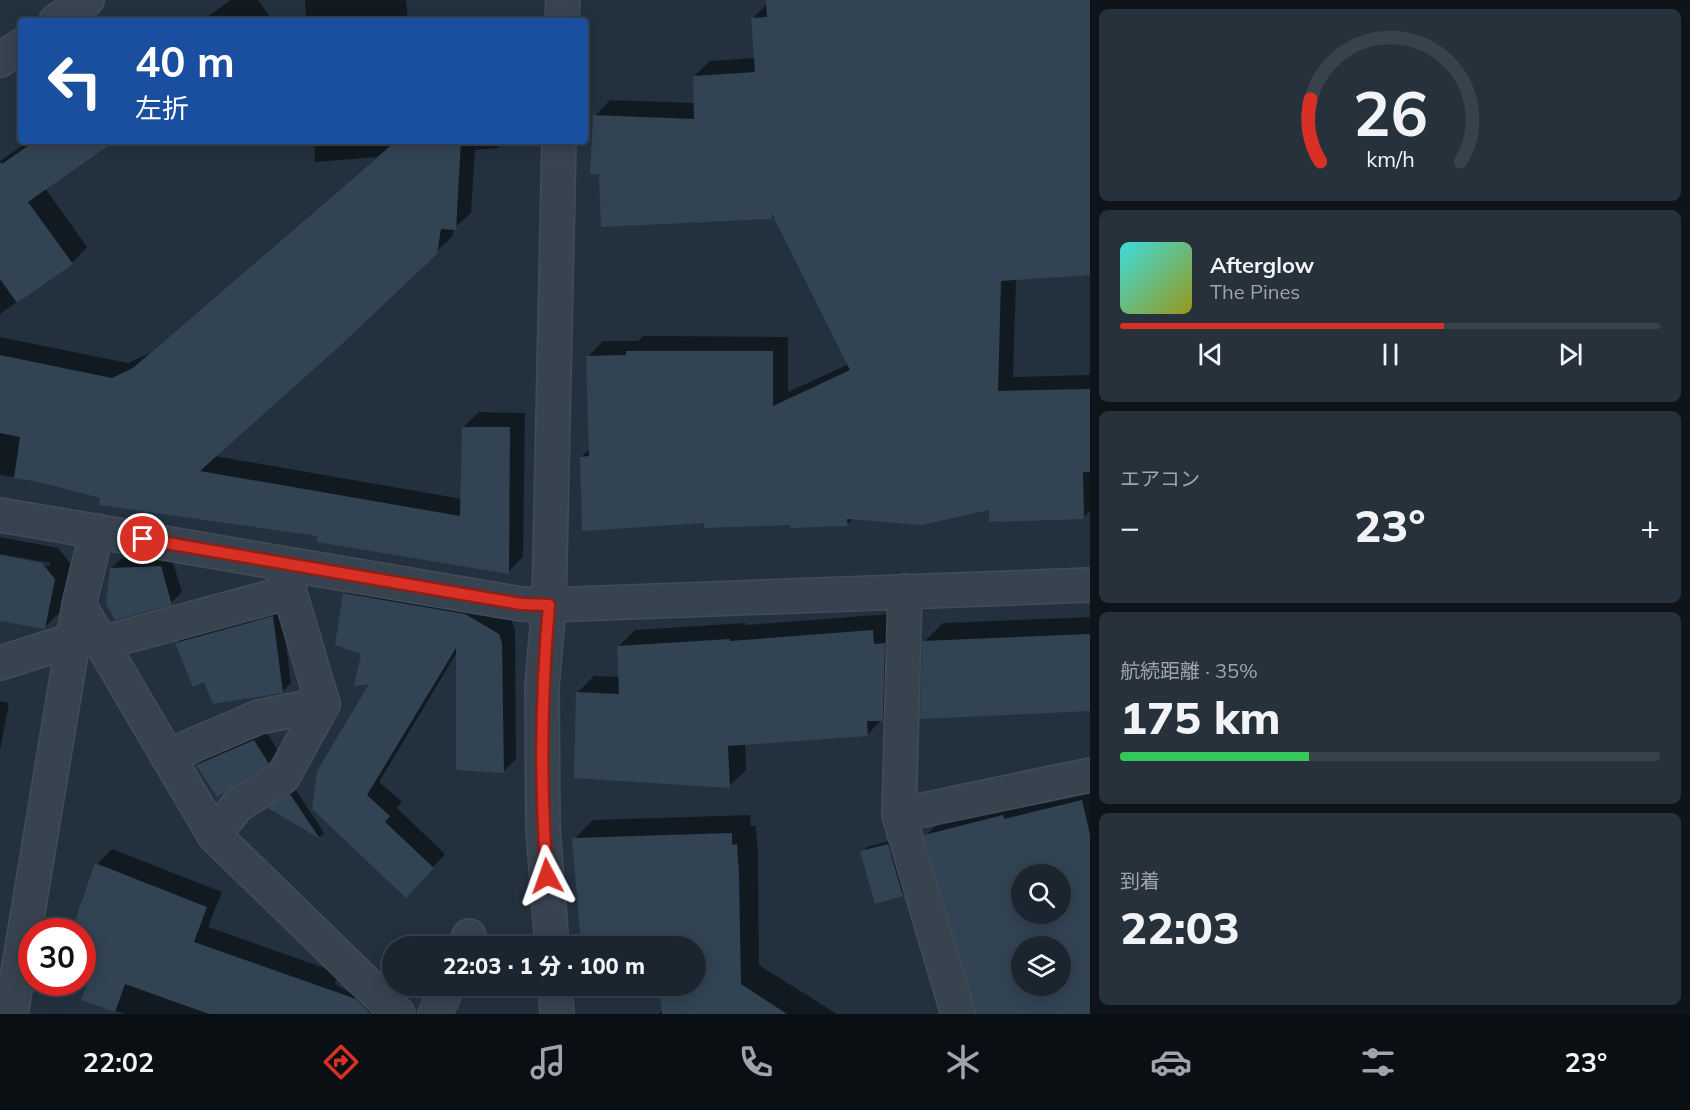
<!DOCTYPE html>
<html lang="ja">
<head>
<meta charset="utf-8">
<style>
	:root { --surface:#1a252f; --page:#27313b; --text:#f1f3f6; --muted:#9fa5aa; --line:#38424b; --accent:#d93025 }
	body { margin:0; font-family:Mulish,"Noto Sans JP",sans-serif; background:var(--page); color:var(--text); height:100vh; display:flex; flex-direction:column; font-size:22px; white-space:nowrap }
	* { box-sizing:border-box; margin:0 }
	p { font-size:20px; color:var(--muted) }
	.icon { flex:none; width:33px; height:33px; fill:none; stroke:currentColor; stroke-width:2; stroke-linecap:round; stroke-linejoin:round }
	.map { position:relative; flex:1; overflow:hidden }
	.drawer { display:flex; flex-direction:column; gap:9px; padding:9px; background:#0e141a; width:600px }
	.drawer>* { flex:none }
	.guide { position:absolute; left:18px; top:18px; width:570px; height:126px; border-radius:6px; box-shadow:0 3px 15px #0003,0 0 0 2px var(--line); background:#1a4fa0; color:#fff; overflow:hidden }
	.fabs { position:absolute; left:1011px; top:864px; display:grid; gap:12px }
	.fabs a { display:grid; place-items:center; width:60px; height:60px; border-radius:50%; background:var(--surface); box-shadow:0 3px 15px #0003,0 0 0 2px var(--line); font-size:30px }
	.speed { position:absolute; left:18px; top:918px; display:flex; gap:12px; font-size:30px; font-weight:700; text-align:center }
	.speed>* { display:grid; place-content:center; width:78px; height:78px; border-radius:50%; background:var(--surface); box-shadow:0 3px 15px #0003,0 0 0 2px var(--line); line-height:1 }
	.speed .limit { border:9px solid #d22; background:#fff; color:#111 }
	.pin { position:absolute; display:grid; place-items:center; width:51px; height:51px; color:#fff; margin:-26px; border:3px solid #fff; border-radius:50%; box-shadow:0 2px 6px #0007 }
	.me { position:absolute; width:66px; margin:-33px; rotate:356deg; stroke-linejoin:round; filter:drop-shadow(0 0 4px #0008) }
	.turn { display:flex; align-items:center; gap:21px; height:126px; padding:0 18px; font-size:27px }
	.turn .icon { width:78px; height:78px; stroke-width:2.5 }
	.turn b { display:block; font-size:42px; line-height:51px }
	.big { font-size:45px; font-weight:800; line-height:1.1 }
	.drawer .widget { flex:1; display:flex; flex-direction:column; justify-content:center; gap:9px; min-width:0; padding:0 21px; border-radius:9px; background:var(--page) }
	.drawer .dial { align-items:center; gap:0 }
	.dial svg { height:156px; overflow:visible; fill:none; stroke:var(--line); stroke-width:7; stroke-linecap:round; text-anchor:middle }
	.dial text { fill:var(--text); stroke:none }
	.song { display:flex; align-items:center; gap:18px }
	.cover { width:72px; height:72px; border-radius:9px; background:linear-gradient(135deg,hsl(180 70% 55%),hsl(60 70% 35%)) }
	.played { height:6px; border-radius:3px; background:linear-gradient(90deg,var(--accent) 60%,var(--line) 60%) }
	.keys { display:flex; justify-content:space-around; direction:ltr }
	.heat { display:flex; justify-content:space-between; align-items:center; font-size:33px; direction:ltr }
	.charge { height:9px; border-radius:4px; background:linear-gradient(90deg,#34c759 35%,var(--line) 0) }
	.trip { position:absolute; left:382px; top:936px; width:324px; height:60px; border-radius:30px; background:var(--surface); box-shadow:0 3px 15px #0003,0 0 0 2px var(--line); font-weight:800; line-height:60px; text-align:center }
	.tabs { display:flex; height:96px; justify-content:space-around; align-items:center; background:#0a0f13; color:var(--muted) }
	.tabs .icon { width:42px; height:42px }
	.tabs .on { color:var(--accent) }
	.tabs b { font-size:27px; color:var(--text) }
	main { display:flex; flex:1; min-height:0 }
	.map>svg:first-child { display:block }
	.shadow { fill:#0007; fill-rule:evenodd }
	.building { fill:#324354; fill-rule:evenodd }
	.lines { fill:none; stroke-linecap:round; stroke-linejoin:round }
	.minor-casing { stroke:#414c58; stroke-width:36 }
	.minor { stroke:#37434f; stroke-width:33 }
	.route-casing { stroke:#8d1f18; stroke-width:15 }
	.route { stroke:#d93025; stroke-width:10 }
</style>
</head>
<body>
<main>
<div class="map">
<svg width="1090" height="1014" viewBox="0 0 1090 1014">
	<rect width="100%" height="100%" fill="#23313f"/>
	<g class="shadow">
		<polygon points="231,0 258,0 270,17 266,21 201,21"/>
		<polygon points="305,0 406,0 408,21 306,21"/>
		<polygon points="768,0 1090,0 1090,273 1016,279 1013,377 1090,375 1090,511 1084,517 990,508 854,518 847,525 705,522 581,457 590,449 588,357 603,341 638,341 643,336 788,337 788,392 849,364 775,215 772,218 601,173 595,116 610,100 695,103 694,76 710,61 756,58 753,18 768,3"/>
		<polygon points="29,141 112,141 45,188 87,247 72,263 0,314 0,161"/>
		<polygon points="314,141 504,141 497,148 475,150 471,213 454,228 452,237 215,456 462,499 463,427 479,412 525,413 523,557 508,572 40,481 0,475 0,337 128,363 150,353 377,157 315,162"/>
		<polygon points="0,537 58,548 70,563 60,612 44,628 0,619 0,557 49,566 50,563 0,554"/>
		<polygon points="171,556 182,592 171,603 111,568 122,558"/>
		<polygon points="357,580 479,601 512,621 515,630 516,759 503,772 457,652 379,782 402,802 397,808 445,854 419,883 313,808 372,682 345,593"/>
		<polygon points="281,609 291,683 282,692 205,680 177,643 185,635"/>
		<polygon points="890,614 899,702 867,735 745,744 746,770 729,786 578,692 594,676 620,677 618,647 635,630 746,623 746,625"/>
		<polygon points="1090,617 1090,709 922,717 924,642 943,623"/>
		<polygon points="0,701 9,703 0,750"/>
		<polygon points="265,730 279,752 268,763 197,765 208,754"/>
		<path d="M1090,788v226h-112l-52,-179 14,-13zM1022,874h38v40h-38zM1022,946h38v40h-38z"/>
		<polygon points="296,790 324,833 320,837 271,808"/>
		<polygon points="750,815 751,826 756,826 758,856 759,965 837,1014 659,1014 663,1010 662,986 696,986 696,946 649,946 649,935 574,839 593,820"/>
		<polygon points="893,840 908,889 903,894 876,902 862,852 867,847"/>
		<polygon points="112,849 222,892 208,927 339,973 335,984 385,1014 125,1014 83,999 95,968 97,864"/>
	</g>
	<g class="building">
		<polygon points="766,0 1090,0 1090,275 1001,281 998,391 1090,389 1090,472 1083,472 1084,519 989,522 989,510 922,525 847,519 848,526 790,528 790,525 704,528 704,523 582,531 580,457 589,456 586,356 626,355 626,351 773,351 773,406 850,370 772,214 772,219 601,227 599,174 590,174 593,115 694,119 693,76 755,72 751,18 767,17"/>
		<polygon points="35,141 115,141 28,202 73,264 17,303 0,279 0,162 2,164"/>
		<polygon points="396,141 461,141 456,230 441,229 437,254 343,343 200,471 460,516 462,427 510,427 509,574 317,542 317,536 99,505 100,498 39,482 14,478 20,437 0,433 0,355 112,378 133,368"/>
		<polygon points="0,555 42,563 55,579 45,629 0,621"/>
		<polygon points="161,566 172,605 115,620 106,604 110,568"/>
		<polygon points="343,593 465,614 499,634 502,643 504,773 456,770 456,648 367,795 390,816 385,822 434,868 406,898 312,809 317,771 369,684 354,686 361,654 335,645"/>
		<polygon points="273,616 283,693 213,704 204,682 193,687 175,643"/>
		<polygon points="873,630 874,644 885,643 883,721 867,721 868,736 728,746 730,788 574,778 576,692 619,694 617,646 730,639 730,641"/>
		<polygon points="1090,634 1090,711 920,719 922,641"/>
		<polygon points="254,740 269,764 217,797 196,765"/>
		<polygon points="290,794 320,839 268,808"/>
		<path d="M1082,800l8,35v179h-114l-52,-179 79,-20 1,4zM1022,874h38v40h-38zM1022,946h38v40h-38z"/>
		<polygon points="732,833 732,845 737,844 739,875 741,984 787,1014 662,1014 660,986 696,986 696,946 648,946 648,936 581,944 572,838"/>
		<polygon points="888,844 903,896 875,904 860,851"/>
		<polygon points="95,863 207,907 194,942 356,999 371,1014 209,1014 125,984 115,1012 81,1000 93,969 82,966 82,932 71,932"/>
	</g>
	<g class="lines">
		<g class="minor-casing">
			<g id="minor">
				<polyline points="56,21 87,0"/>
				<polyline points="562,21 563,0"/>
				<polyline points="0,60 21,46"/>
				<polyline points="0,515 521,604 549,605 1090,585"/>
				<polyline points="905,591 899,815 958,1014"/>
				<polyline points="79,605 214,835 398,1014"/>
				<polyline points="102,643 290,592"/>
				<polyline points="0,663 73,640"/>
				<polyline points="168,756 259,717 323,704"/>
				<polyline points="899,815 1090,775"/>
				<polyline points="214,835 238,805 283,777 323,704 281,563"/>
				<polyline points="465,946 469,936"/>
				<polyline points="552,946 543,829 542,686 549,605 559,141"/>
				<polyline points="555,986 557,1014"/>
				<polyline points="11,1014 79,605 97,531"/>
				<polyline points="435,1014 448,986"/>
			</g>
		</g>
		<use href="#minor" class="minor"/>
	</g>
	<g class="lines">
		<g class="route-casing">
			<path id="route" d="M143,539l378,65 28,1c-8,90 -9,181 -2,271"/>
		</g>
		<use href="#route" class="route"/>
	</g>
</svg>
<div class="fabs">
<a><svg class="icon" aria-label="search" viewBox="0 0 24 24"><circle cx="10" cy="10" r="6"/><path d="M15 15l6 6"/></svg></a>
<a><svg class="icon" aria-label="layers" viewBox="0 0 24 24"><path d="M12 4l9 5-9 5-9-5zM3 14l9 5 9-5"/></svg></a>
</div>
<div class="speed"><div class="limit">30</div></div>
<div class="pin" style="left:143px;top:539px;background:#d93025"><svg class="icon" aria-label="arrive" viewBox="0 0 24 24"><path d="M6 21V4h12l-3 4 3 4H6"/></svg></div>
<svg class="me" style="left:547px;top:876px" viewBox="-20 -20 40 40"><path d="M0-17L14 15 0 8-14 15z" fill="#d93025" stroke="#fff" stroke-width="4"/></svg>
<div class="trip">22:03 · 1 分 · 100 m</div>
<div class="guide">
<div class="turn"><svg class="icon" aria-label="left" viewBox="0 0 24 24"><path d="M17 20v-9H6M10 6l-5 5 5 5"/></svg><div><b>40 m</b>左折</div></div>
</div>
</div>
<section class="drawer">
<div class="widget dial"><svg viewBox="0 0 100 80">
<path d="M14 69A42 42 0 1 1 86 69"/>
<path d="M14 69A42 42 0 0 1 9 37" stroke="#d93025"/>
<text x="50" y="56" font-size="32" font-weight="700">26</text>
<text x="50" y="72" font-size="11">km/h</text>
</svg></div>
<div class="widget">
<div class="song"><i class="cover"></i><div><b>Afterglow</b><p>The Pines</p></div></div>
<div class="played"></div>
<div class="keys"><svg class="icon" aria-label="previous" viewBox="0 0 24 24"><path d="M18 5L8 12l10 7zM5 5v14"/></svg><svg class="icon" aria-label="pause" viewBox="0 0 24 24"><path d="M8 5v14M16 5v14"/></svg><svg class="icon" aria-label="next" viewBox="0 0 24 24"><path d="M6 5l10 7-10 7zM19 5v14"/></svg></div>
</div>
<div class="widget"><p>エアコン</p>
<div class="heat"><a>−</a><b class="big">23°</b><a>+</a></div>
</div>
<div class="widget"><p>航続距離 · 35%</p><b class="big">175 km</b><div class="charge"></div></div>
<div class="widget"><p>到着</p><b class="big">22:03</b></div>
</section>
</main>
<nav class="tabs">
<b>22:02</b>
<svg class="icon on" aria-label="directions" viewBox="0 0 24 24"><path d="M12 3l9 9-9 9-9-9zM9 14v-3h6M13 9l2 2-2 2"/></svg>
<svg class="icon" aria-label="music" viewBox="0 0 24 24"><path d="M9 18V5l10-2v13"/><circle cx="6" cy="18" r="3"/><circle cx="16" cy="16" r="3"/></svg>
<svg class="icon" aria-label="phone" viewBox="0 0 24 24"><path d="M5 4h4l2 5-3 2q2 4 5 5l2-3 5 2v4C11 20 4 13 5 4z"/></svg>
<svg class="icon" aria-label="climate" viewBox="0 0 24 24"><path d="M12 3v18M4 7l16 10M4 17L20 7"/></svg>
<svg class="icon" aria-label="car" viewBox="0 0 24 24"><path d="M5 17H2v-5l4-1 3-4h7l3 4 3 1v5h-3M9 17h6M6 11h13"/><circle cx="7" cy="17" r="2"/><circle cx="17" cy="17" r="2"/></svg>
<svg class="icon" aria-label="filters" viewBox="0 0 24 24"><path d="M4 7h16M4 17h16"/><circle cx="9" cy="7" r="2"/><circle cx="15" cy="17" r="2"/></svg>
<b>23°</b>
</nav>
</body>
</html>
